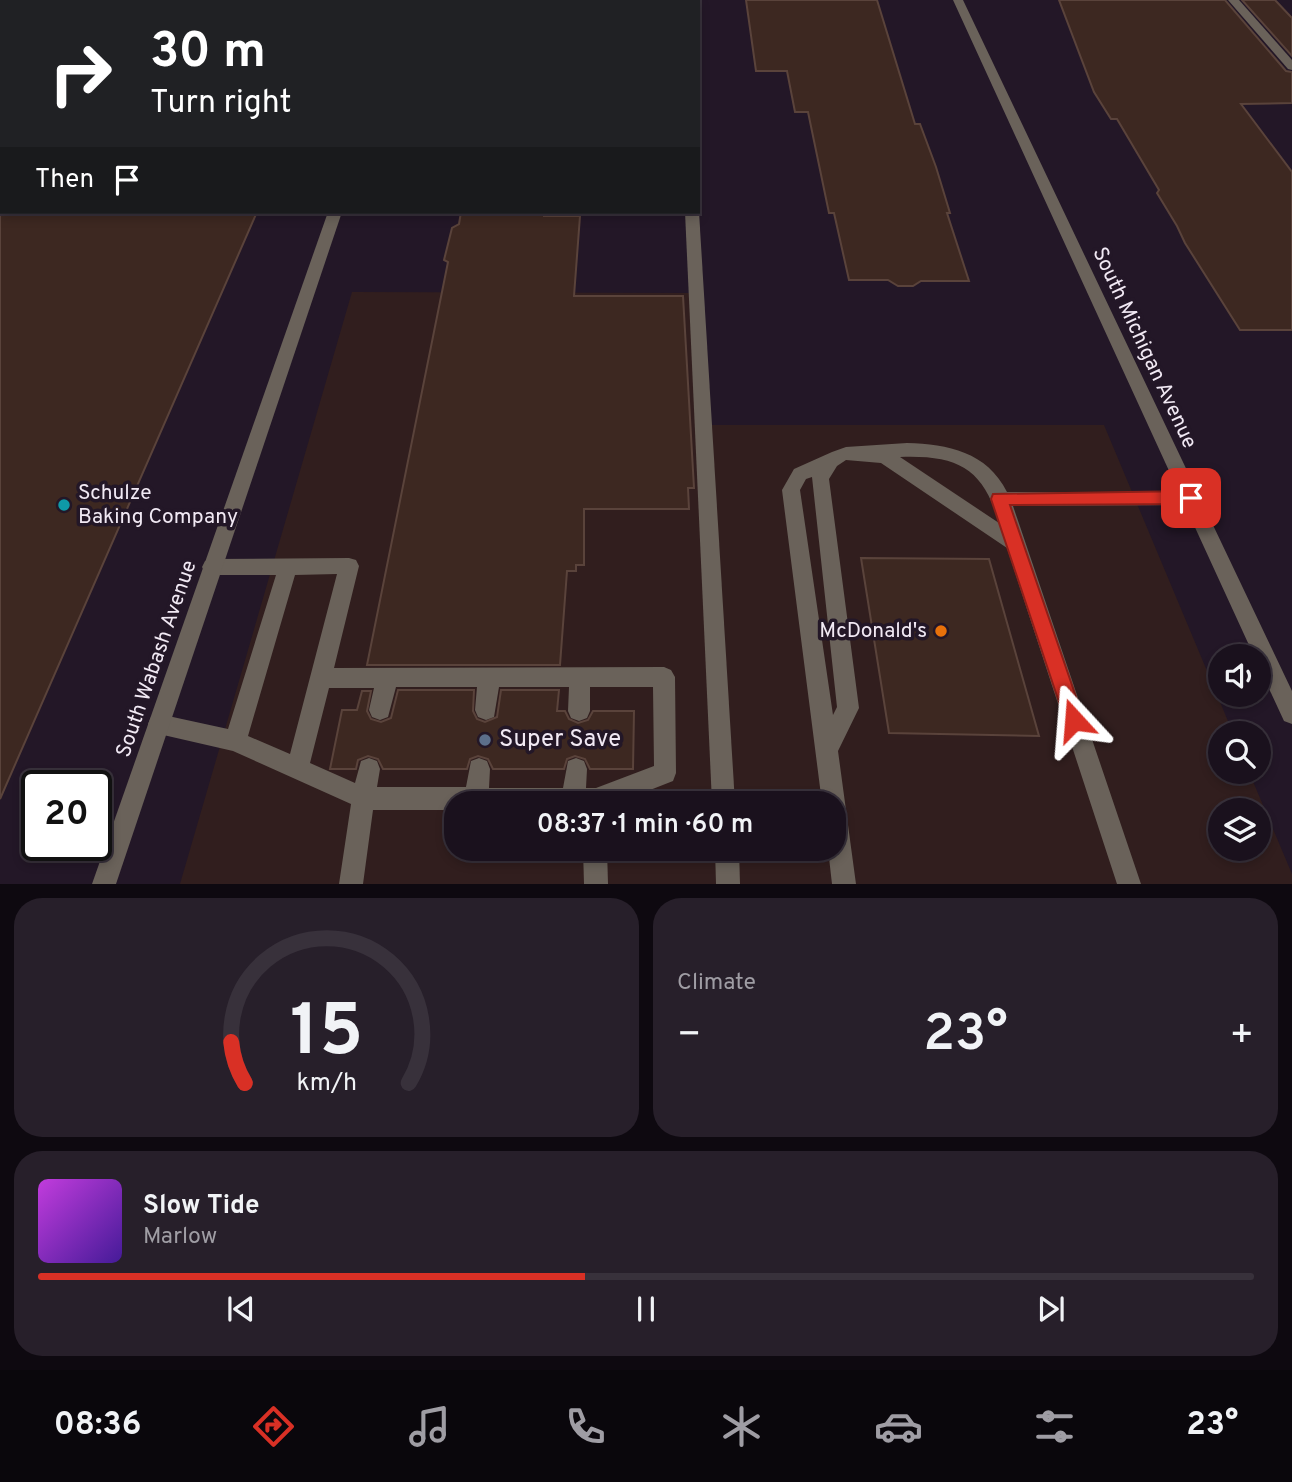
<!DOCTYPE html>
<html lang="en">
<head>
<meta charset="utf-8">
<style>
	:root { --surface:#1a111d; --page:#271f2a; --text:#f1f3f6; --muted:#9f9da4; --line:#38313b; --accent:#d93025 }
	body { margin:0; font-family:Overpass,sans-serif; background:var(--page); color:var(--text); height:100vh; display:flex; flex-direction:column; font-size:26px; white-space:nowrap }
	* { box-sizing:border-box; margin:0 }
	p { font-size:23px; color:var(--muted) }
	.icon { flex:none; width:38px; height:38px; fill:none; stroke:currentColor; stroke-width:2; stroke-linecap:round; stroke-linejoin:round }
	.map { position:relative; height:884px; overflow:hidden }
	.side { display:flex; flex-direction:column; gap:14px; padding:14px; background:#0e0910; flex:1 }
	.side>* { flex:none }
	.banner { position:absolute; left:0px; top:0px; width:700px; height:214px; box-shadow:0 4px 10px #0003,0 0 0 2px var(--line); background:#202124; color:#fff; overflow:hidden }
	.tools { position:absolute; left:1208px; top:644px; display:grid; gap:14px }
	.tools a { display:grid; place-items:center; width:63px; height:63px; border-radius:50%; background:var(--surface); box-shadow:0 4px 10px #0003,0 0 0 2px var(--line); font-size:35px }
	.speed { position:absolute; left:21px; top:770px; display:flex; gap:14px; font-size:35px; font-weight:700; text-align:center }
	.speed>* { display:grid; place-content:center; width:91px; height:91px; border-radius:50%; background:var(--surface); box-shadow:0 4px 10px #0003,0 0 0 2px var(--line); line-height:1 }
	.speed .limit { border:4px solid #111; border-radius:10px; background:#fff; color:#111 }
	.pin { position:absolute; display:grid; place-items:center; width:60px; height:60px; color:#fff; margin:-30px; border-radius:14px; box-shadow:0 4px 10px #0006 }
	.me { position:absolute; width:77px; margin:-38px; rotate:341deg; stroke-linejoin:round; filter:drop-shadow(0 0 5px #0008) }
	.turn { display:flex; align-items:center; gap:24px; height:147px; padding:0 35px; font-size:32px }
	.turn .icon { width:91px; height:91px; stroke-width:2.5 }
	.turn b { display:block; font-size:49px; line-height:60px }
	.then { display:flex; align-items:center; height:66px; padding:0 35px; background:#0003; gap:14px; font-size:26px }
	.big { font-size:52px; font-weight:600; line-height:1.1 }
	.side .widget { flex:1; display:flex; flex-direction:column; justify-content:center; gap:10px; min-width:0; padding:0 24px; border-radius:28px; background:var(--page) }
	.side .dial { align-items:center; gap:0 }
	.dial svg { height:182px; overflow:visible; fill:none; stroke:var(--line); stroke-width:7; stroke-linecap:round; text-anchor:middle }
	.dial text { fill:var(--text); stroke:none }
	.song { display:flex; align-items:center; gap:21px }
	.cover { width:84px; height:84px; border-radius:10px; background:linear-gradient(135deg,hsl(290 70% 55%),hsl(260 70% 35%)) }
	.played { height:7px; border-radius:4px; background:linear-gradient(90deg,var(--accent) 45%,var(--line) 45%) }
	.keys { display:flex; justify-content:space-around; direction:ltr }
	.heat { display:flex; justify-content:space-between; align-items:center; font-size:38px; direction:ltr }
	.side .tiles { flex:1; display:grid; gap:14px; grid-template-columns:1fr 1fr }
	.widget:last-child { grid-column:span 2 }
	.trip { position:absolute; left:444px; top:791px; width:402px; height:70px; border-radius:28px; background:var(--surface); box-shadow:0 4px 10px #0003,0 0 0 2px var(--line); font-weight:600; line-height:70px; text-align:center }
	.tabs { display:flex; height:112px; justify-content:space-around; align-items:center; background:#0a070c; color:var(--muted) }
	.tabs .icon { width:49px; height:49px }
	.tabs .active { color:var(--accent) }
	.tabs b { font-size:32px; color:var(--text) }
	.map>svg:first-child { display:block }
	.commercial { fill:#311e1e; fill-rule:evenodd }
	.building { fill:#3d2821; stroke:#5a433b; stroke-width:2 }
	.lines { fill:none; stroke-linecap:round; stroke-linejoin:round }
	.service { fill:#6a625a; fill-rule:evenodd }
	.minor { fill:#6a625a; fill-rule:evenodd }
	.tertiary { fill:#6a625a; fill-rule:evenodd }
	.route { fill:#d93025; stroke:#8d1f18; stroke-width:2 }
	.culture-dot { fill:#0f9aa8; stroke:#231727; stroke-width:2.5 }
	.food-dot { fill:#e8710a; stroke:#231727; stroke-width:2.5 }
	.service-dot { fill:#5c6f8a; stroke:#231727; stroke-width:2.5 }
	.labels { text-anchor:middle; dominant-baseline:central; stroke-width:7; stroke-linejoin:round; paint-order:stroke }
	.street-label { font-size:21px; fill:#f1e9f4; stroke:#231727 }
	.poi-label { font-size:21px; fill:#f1e9f4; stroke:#231727; text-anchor:start }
	.near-poi-label { font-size:24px; fill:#f1e9f4; stroke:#231727; text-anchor:start }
</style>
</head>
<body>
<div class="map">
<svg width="1292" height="884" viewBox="0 0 1292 884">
	<rect width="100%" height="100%" fill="#231727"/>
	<path class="commercial" d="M352,292l344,1 8,132h400l129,308h-13v39h29l43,102v10h-1112zM457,803h378v46h-378zM1220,810h38v39h-38z"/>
	<g class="building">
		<polygon points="746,0 877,0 915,124 920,124 936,167 950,213 947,213 969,281 921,281 913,286 898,286 888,280 849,280 834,213 829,213 808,112 795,112 787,71 756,71"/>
		<polygon points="1059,0 1225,0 1286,71 1292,72 1292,103 1241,104 1292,172 1292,330 1240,330 1185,243 1177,226 1157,193 1159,190 1117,119 1111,119 1094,92"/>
		<polygon points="1242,0 1275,0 1292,18 1292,56"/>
		<polygon points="0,212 257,212 0,799"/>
		<polygon points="461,212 544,212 544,216 580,216 574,296 683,296 694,488 688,488 689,509 584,509 584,565 576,565 576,571 567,571 560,665 367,665 448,262 444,260 452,228 459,224"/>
		<polygon points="861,558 989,559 1039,736 889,733"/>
		<polygon points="398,690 474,690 473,711 477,719 485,722 497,717 501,690 559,690 557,711 565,711 569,719 578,723 588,720 593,711 634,711 633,769 590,769 585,759 575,756 567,759 564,769 493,769 488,759 478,756 470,759 467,769 383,769 378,759 368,756 358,760 356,769 330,769 342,710 357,710 362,691 371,691 367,711 371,719 381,722 391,718"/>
	</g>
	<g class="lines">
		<g class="service">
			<polygon points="130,0 140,0 129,2"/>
			<rect x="676" y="0" width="10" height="2"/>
			<polygon points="1228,0 1239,0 1292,60 1292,70 1288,69"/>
			<polygon points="685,212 699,212 735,803 712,803"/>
			<path d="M907,443c41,1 80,9 100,49l190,1 3,5 -3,5 -6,2 -178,1 128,378h-24l-110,-336 -126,-85 -35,-3 -9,6 -8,13 30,229 -21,43 18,133h-24l-4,-35h7v-46h-13l-40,-313 12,-21 38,-17 14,-5zM900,457c58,-2 83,11 99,66zM812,477l25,230 -4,8 -33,-225 6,-11z"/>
			<path d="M349,558l7,2 3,6 -25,102 330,-1 7,3 4,7 1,96 -3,8 -56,22h-160v7h-84l-10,74h-24l12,-80 -118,-53 -74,-17 -8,-3 -3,-7 3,-7 8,-3 69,15 48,-154h-64l-7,-2 -3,-6 3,-6 7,-2zM337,574l-47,180 -42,-18 47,-161zM396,687h81l-2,23 3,7 8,3 8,-3 5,-30h70l-1,24 3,7 8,3 8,-3 3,-7v-24h63l1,79 -58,22h-10l1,-19 -3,-8 -8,-3 -8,3 -5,27h-74l1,-19 -3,-8 -8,-3 -8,3 -5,26h-89l3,-18 -3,-8 -8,-3 -8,3 -6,22 -45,-20 19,-75h45l-5,22 3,7 8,3 8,-3z"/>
			<polygon points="583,849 607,849 608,884 584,884"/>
			<polygon points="715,849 739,849 740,884 716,884"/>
		</g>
		<g class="minor">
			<polygon points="403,0 413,0 402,2"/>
			<rect x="0" y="16" width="2" height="6"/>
			<polygon points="328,212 342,212 116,884 92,884"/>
		</g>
		<polygon class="tertiary" points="953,0 963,0 1292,691 1292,724 1284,721 1258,665 1258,656 1254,656"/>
	</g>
	<polygon class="route" points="1191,491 1197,493 1199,498 1197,502 1191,504 1010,505 1084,720 1081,726 1074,729 1067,726 991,499 993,494"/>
	<circle class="culture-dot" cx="64" cy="505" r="7"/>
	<circle class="food-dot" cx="941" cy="631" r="7"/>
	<circle class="service-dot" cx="485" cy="740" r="7"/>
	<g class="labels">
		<g class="street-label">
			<text transform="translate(1144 348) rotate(65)">South Michigan Avenue</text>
			<text transform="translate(157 659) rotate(-71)">South Wabash Avenue</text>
		</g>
		<g class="poi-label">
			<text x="78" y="493">Schulze<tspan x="78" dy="24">Baking Company</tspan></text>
			<text x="927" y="631" text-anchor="end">McDonald's</text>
		</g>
		<g class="near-poi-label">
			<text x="499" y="740">Super Save</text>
		</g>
	</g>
</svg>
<div class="tools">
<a><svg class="icon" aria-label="sound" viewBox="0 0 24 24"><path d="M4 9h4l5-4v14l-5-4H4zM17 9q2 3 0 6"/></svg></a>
<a><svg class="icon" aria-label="search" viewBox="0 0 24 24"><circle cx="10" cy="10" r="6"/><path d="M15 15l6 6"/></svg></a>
<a><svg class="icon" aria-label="layers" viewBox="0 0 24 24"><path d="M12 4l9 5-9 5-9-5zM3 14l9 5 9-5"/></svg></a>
</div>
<div class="speed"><div class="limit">20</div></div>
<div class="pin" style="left:1191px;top:498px;background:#d93025"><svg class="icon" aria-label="arrive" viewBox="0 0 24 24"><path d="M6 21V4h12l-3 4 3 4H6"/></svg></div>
<svg class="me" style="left:1074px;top:720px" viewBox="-20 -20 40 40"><path d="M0-17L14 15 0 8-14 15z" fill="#d93025" stroke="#fff" stroke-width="4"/></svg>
<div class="trip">08:37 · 1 min · 60 m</div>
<div class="banner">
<div class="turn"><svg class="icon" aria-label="right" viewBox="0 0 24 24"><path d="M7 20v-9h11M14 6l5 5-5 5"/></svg><div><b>30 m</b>Turn right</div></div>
<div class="then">Then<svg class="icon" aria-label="arrive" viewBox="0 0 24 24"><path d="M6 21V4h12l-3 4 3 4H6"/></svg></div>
</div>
</div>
<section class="side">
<div class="tiles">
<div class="widget dial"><svg viewBox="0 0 100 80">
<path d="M14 69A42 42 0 1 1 86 69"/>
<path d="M14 69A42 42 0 0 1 8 51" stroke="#d93025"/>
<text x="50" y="56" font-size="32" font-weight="700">15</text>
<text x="50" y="72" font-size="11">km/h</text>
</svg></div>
<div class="widget"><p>Climate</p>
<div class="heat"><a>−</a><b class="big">23°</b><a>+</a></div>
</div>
<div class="widget">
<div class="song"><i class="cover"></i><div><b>Slow Tide</b><p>Marlow</p></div></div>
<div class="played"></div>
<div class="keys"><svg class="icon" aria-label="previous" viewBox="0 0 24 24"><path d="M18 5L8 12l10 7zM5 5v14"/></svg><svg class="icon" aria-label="pause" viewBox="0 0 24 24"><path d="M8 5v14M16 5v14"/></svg><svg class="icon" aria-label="next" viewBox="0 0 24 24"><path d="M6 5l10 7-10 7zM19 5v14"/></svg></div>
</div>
</div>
</section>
<nav class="tabs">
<b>08:36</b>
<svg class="icon active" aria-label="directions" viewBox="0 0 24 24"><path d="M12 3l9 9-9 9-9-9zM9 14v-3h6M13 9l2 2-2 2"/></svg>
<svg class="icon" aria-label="music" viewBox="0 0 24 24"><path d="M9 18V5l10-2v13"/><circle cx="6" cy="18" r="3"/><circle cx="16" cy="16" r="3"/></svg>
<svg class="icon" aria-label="phone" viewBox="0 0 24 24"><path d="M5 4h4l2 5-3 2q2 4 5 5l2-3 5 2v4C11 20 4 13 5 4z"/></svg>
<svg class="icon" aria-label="climate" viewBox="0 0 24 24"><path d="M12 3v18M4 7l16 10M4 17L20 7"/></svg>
<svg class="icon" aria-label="car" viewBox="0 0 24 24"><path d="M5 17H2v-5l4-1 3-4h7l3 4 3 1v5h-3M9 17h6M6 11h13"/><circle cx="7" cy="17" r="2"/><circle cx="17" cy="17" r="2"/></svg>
<svg class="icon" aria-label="filters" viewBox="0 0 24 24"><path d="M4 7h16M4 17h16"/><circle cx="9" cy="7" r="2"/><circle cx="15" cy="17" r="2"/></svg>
<b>23°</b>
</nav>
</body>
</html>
